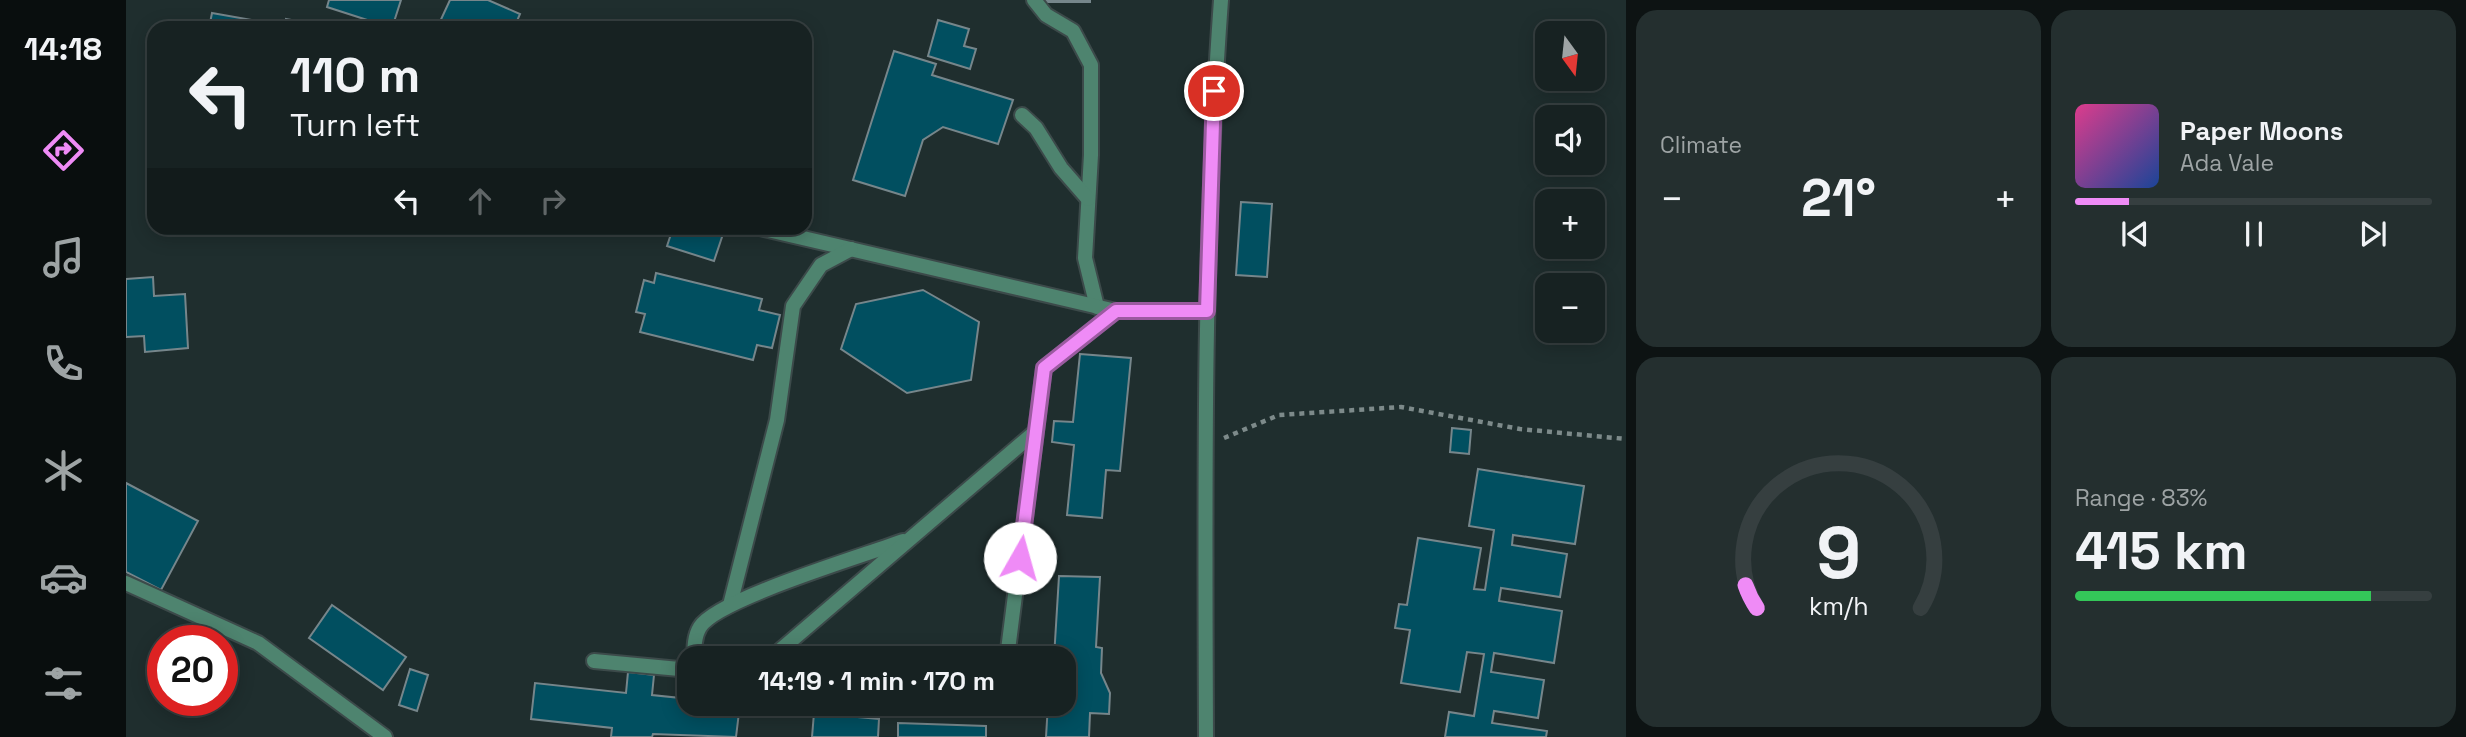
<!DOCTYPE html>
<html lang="en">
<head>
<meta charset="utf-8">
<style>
	:root { --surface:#172222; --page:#242f2f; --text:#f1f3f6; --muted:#9ea4a5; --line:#363f40; --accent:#ef8bf6 }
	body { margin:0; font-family:"Space Grotesk",sans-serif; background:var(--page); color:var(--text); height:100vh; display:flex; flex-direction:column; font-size:26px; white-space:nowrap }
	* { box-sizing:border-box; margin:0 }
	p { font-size:23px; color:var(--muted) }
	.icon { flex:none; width:38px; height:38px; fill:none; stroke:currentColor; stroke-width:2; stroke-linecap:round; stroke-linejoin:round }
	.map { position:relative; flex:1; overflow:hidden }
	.sheet { display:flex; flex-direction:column; gap:10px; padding:10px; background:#0d1313; width:840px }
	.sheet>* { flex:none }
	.hud { position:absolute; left:21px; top:21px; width:665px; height:214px; border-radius:21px; box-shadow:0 4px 18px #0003,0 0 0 2px var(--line); background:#172222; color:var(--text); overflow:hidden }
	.needle { width:46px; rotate:165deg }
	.buttons { position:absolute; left:1409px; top:21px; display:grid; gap:14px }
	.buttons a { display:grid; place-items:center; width:70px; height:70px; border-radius:14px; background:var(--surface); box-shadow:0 4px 18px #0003,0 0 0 2px var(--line); font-size:35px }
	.speed { position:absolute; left:21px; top:625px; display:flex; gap:14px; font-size:35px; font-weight:700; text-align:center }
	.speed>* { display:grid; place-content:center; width:91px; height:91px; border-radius:50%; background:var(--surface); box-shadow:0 4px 18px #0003,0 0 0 2px var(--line); line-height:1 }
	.speed .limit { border:10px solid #d22; background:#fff; color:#111 }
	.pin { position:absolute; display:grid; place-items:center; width:60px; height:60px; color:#fff; margin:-30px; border:4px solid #fff; border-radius:50%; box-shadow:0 2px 7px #0007 }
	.me { position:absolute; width:77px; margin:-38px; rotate:7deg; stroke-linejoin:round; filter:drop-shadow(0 0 5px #0008) }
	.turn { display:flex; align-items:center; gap:24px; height:147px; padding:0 28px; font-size:32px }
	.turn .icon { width:91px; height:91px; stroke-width:2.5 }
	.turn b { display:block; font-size:49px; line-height:60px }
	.lanes { display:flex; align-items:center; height:66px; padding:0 28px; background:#0003; justify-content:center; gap:35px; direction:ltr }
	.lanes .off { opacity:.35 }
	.big { font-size:52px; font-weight:700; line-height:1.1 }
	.sheet .tile { flex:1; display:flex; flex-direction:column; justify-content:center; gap:10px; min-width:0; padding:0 24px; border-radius:21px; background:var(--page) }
	.sheet .dial { align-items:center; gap:0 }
	.dial svg { height:182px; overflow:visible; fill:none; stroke:var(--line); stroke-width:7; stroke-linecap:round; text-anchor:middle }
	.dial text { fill:var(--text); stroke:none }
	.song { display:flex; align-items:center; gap:21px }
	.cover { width:84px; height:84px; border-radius:10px; background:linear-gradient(135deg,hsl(330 70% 55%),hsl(220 70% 35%)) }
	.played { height:7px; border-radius:4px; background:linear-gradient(90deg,var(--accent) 15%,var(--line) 15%) }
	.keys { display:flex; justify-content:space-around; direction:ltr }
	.heat { display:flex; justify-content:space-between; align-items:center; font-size:38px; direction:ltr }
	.charge { height:10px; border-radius:5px; background:linear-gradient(90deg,#34c759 83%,var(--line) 0) }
	.sheet .tiles { flex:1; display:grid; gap:10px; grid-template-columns:repeat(2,1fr) }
	.trip { position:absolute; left:551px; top:646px; width:399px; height:70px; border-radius:21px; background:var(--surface); box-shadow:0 4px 18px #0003,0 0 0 2px var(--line); font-weight:700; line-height:70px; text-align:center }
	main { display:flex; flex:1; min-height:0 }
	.menu { display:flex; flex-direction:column; width:126px; justify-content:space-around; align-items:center; background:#090e0e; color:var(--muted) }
	.menu .icon { width:49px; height:49px }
	.menu .selected { color:var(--accent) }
	.menu b { font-size:32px; color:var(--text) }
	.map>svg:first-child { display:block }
	.building { fill:#014f60; stroke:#76868b; stroke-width:2 }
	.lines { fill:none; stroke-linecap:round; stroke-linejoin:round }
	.lane-casing { stroke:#3c4a4a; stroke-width:18 }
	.street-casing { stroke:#3c4a4a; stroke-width:18 }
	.path { stroke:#7d8a8a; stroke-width:4.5; stroke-dasharray:5 5; stroke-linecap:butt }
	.lane { stroke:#4e846f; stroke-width:14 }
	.street { stroke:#4e846f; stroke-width:14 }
	.route-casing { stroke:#9b5aa0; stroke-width:18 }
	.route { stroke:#ef8bf6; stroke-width:12 }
</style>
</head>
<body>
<main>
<nav class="menu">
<b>14:18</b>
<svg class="icon selected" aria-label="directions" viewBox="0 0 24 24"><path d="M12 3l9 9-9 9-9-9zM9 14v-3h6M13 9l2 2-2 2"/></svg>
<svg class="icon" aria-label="music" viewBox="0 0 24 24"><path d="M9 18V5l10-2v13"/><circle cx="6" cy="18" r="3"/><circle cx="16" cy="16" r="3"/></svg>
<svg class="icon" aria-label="phone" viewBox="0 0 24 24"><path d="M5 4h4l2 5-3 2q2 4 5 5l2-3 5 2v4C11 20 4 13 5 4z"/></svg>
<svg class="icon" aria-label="climate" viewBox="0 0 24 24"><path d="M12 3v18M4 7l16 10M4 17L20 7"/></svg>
<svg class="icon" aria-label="car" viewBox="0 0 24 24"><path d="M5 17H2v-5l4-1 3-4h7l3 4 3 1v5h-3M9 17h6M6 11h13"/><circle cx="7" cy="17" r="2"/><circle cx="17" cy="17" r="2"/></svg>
<svg class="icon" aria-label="filters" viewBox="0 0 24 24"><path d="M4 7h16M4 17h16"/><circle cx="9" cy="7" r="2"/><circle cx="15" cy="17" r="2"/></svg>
</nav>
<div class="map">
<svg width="1500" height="737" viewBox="0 0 1500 737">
	<rect width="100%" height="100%" fill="#1f2e2e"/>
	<g class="building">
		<polygon points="203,0 275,0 266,28 201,7"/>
		<polygon points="324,0 362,0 394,14 388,28 311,28"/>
		<rect x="915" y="0" width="49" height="2"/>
		<polygon points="86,13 143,23 142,28 83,28"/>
		<polygon points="160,19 204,27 204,28 158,28"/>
		<polygon points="812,20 843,29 838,46 850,49 844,69 802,56"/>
		<polygon points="768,51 810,64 806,75 887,100 872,144 817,127 797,140 779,196 727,180"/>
		<polygon points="1115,202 1146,204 1141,277 1110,275"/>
		<polygon points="547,228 599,228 588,261 541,246"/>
		<polygon points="530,273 636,299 633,310 654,315 646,348 631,345 627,360 514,332 519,314 510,312 518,280 528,283"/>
		<polygon points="27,277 28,296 59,294 62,348 19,352 18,336 0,337 0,279"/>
		<polygon points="797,290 853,322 845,380 781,393 715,349 730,304"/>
		<polygon points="954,354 1005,358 994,471 980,470 976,518 941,515 948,445 926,442 928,421 947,422"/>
		<polygon points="1326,428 1345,430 1343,454 1324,452"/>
		<polygon points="1352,469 1458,486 1449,544 1387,535 1386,545 1441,554 1434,597 1375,588 1373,601 1436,611 1428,663 1368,653 1365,672 1418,680 1412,718 1368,711 1366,723 1421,731 1420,737 1319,737 1323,712 1348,716 1358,654 1341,652 1334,692 1275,683 1284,630 1269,628 1273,604 1281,605 1292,538 1355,548 1348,589 1359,590 1368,530 1343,526"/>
		<polygon points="0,483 72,521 35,590 0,572"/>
		<polygon points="933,576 974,577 970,647 976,648 975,673 984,693 983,714 964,713 963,737 920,737 922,704 938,704 938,658 928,658"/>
		<polygon points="206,605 280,657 257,690 183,638"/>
		<polygon points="284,669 302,675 291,711 273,705"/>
		<polygon points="502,672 528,675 526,695 564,699 564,704 614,704 610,737 527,734 526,737 485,737 486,728 405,719 409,683 500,693"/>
		<polygon points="688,713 753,719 752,737 686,737"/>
		<polygon points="772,723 860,726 860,737 772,737"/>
	</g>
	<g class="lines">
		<g class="lane-casing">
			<g id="lane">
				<polyline points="908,0 920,15 947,31 965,65 965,155 959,258 971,307"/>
				<polyline points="896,115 910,128 935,168 962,199"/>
				<polyline points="634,228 990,311"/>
				<polyline points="604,605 651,420 667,306 695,265 725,249"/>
				<path d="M570,658c-3,-9 -1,-23 4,-31 17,-28 166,-72 203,-86"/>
				<polyline points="645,658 909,432"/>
				<polyline points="881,658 918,368 990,311 1081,311"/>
				<polyline points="468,661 564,670"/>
			</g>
		</g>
		<g class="street-casing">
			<g id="street">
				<polyline points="0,583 132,643 259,737"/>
				<path d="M1080,737c-1,-246 -3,-492 15,-737"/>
			</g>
		</g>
		<polyline class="path" points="1098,438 1153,415 1275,407 1394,429 1500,439"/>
		<use href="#lane" class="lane"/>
		<use href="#street" class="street"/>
	</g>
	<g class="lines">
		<g class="route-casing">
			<polyline id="route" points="894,558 918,368 990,311 1081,311 1088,91"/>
		</g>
		<use href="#route" class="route"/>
	</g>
</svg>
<div class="buttons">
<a><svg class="needle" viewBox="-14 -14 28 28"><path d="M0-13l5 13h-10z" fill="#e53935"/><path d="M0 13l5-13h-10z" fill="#9ea4a5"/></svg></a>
<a><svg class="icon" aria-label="sound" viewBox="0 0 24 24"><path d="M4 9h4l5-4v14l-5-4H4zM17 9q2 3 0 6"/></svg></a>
<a>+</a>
<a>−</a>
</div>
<div class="speed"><div class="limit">20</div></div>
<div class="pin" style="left:1088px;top:91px;background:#d93025"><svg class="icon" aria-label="arrive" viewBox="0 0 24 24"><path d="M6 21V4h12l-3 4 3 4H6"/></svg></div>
<svg class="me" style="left:894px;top:558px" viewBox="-20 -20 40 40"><circle r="19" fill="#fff"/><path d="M0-13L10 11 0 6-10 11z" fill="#ef8bf6"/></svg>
<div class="trip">14:19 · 1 min · 170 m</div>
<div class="hud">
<div class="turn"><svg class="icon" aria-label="left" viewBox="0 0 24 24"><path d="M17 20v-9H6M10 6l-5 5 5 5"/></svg><div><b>110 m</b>Turn left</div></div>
<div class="lanes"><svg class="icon" aria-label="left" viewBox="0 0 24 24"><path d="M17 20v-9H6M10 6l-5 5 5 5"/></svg><svg class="icon off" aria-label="ahead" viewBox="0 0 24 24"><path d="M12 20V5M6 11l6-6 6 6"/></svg><svg class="icon off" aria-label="right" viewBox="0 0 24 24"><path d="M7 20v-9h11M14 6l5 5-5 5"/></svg></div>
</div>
</div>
<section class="sheet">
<div class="tiles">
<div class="tile"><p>Climate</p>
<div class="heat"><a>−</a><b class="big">21°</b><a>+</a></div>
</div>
<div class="tile">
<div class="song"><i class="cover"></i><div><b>Paper Moons</b><p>Ada Vale</p></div></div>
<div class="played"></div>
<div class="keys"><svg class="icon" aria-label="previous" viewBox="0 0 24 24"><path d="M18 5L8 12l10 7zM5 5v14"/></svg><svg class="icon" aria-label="pause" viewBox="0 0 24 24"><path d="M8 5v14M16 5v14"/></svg><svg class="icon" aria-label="next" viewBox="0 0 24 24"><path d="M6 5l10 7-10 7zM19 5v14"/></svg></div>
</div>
<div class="tile dial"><svg viewBox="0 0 100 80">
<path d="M14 69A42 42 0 1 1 86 69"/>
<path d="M14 69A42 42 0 0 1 9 59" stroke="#ef8bf6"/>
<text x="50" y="56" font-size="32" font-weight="700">9</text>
<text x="50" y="72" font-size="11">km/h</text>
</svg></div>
<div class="tile"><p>Range · 83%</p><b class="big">415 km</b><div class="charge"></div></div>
</div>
</section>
</main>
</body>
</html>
